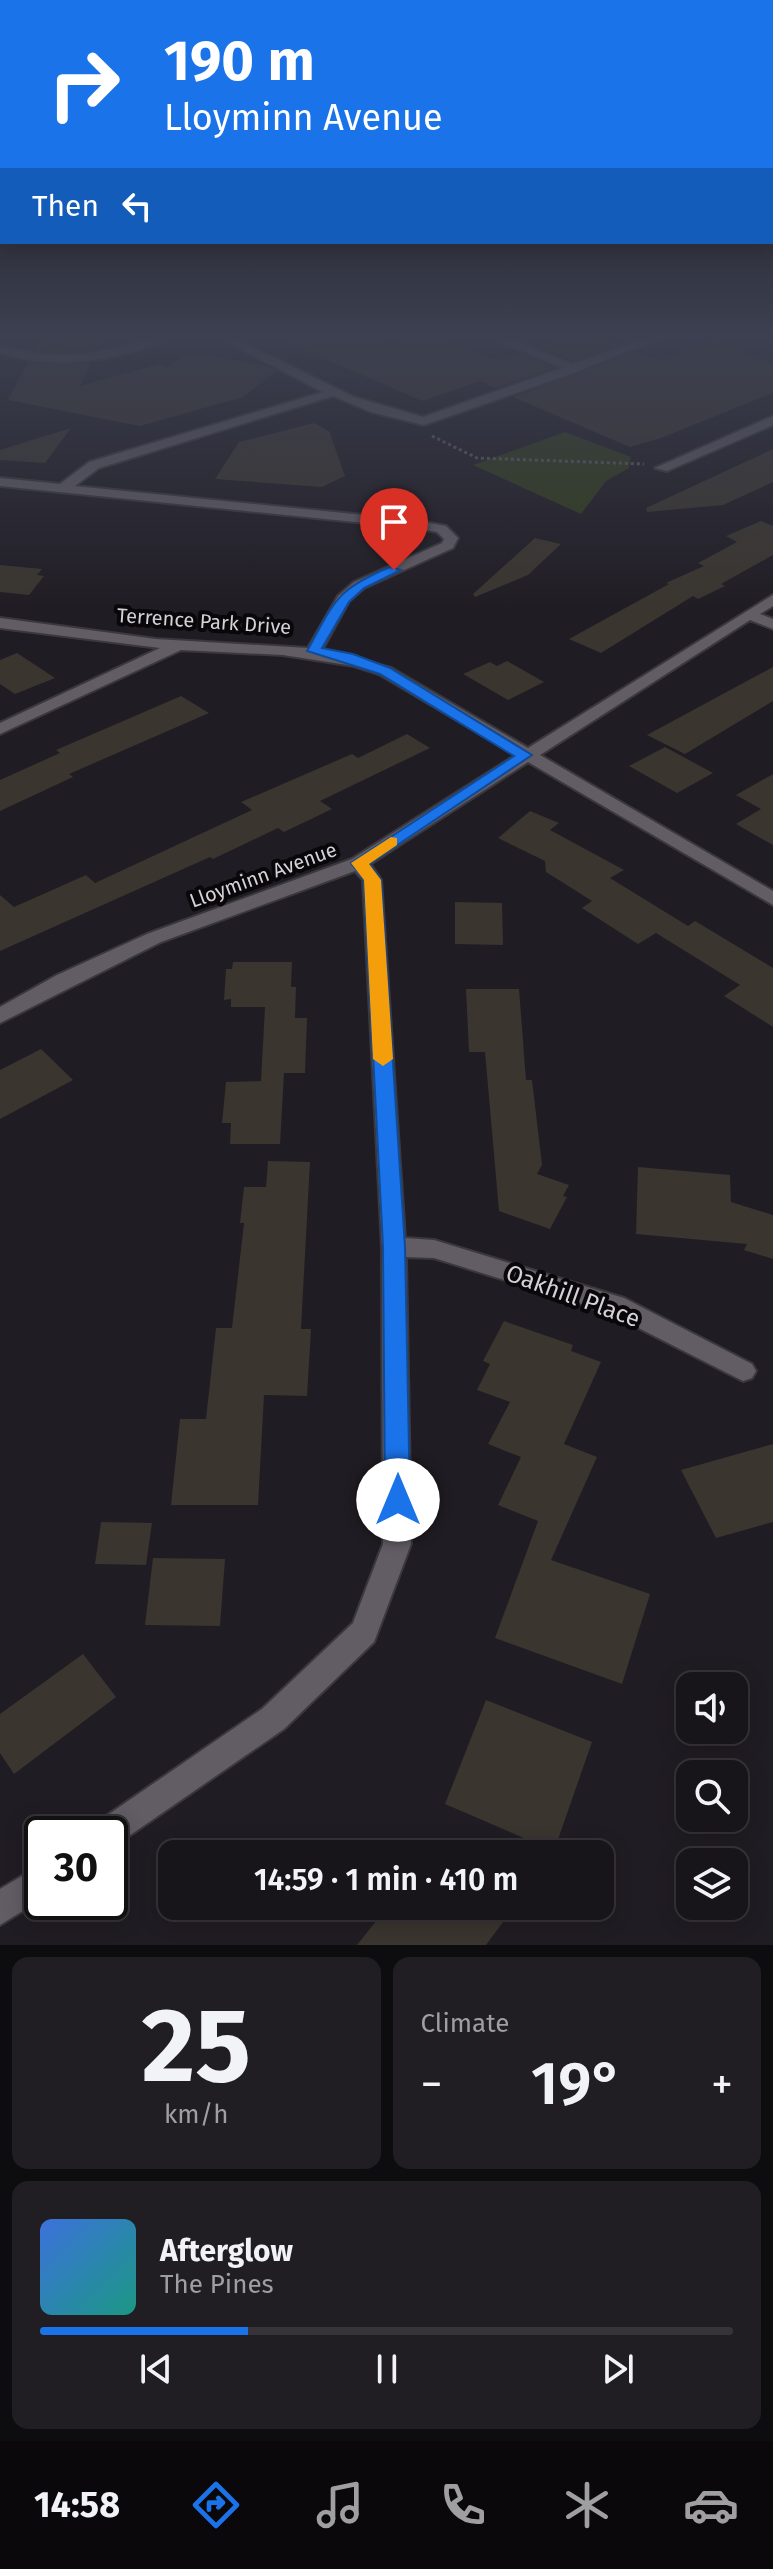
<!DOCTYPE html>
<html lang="en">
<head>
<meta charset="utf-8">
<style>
	:root { --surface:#18151a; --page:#211e23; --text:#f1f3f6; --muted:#9f9fa2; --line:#363439; --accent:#1a73e8 }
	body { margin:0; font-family:"Fira Sans",sans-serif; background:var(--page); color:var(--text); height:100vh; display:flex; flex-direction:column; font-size:30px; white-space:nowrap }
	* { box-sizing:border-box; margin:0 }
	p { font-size:26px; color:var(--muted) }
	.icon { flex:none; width:44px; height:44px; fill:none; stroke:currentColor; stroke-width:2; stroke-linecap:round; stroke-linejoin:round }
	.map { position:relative; height:1945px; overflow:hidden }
	.details { display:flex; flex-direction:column; gap:12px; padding:12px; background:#0d0c0e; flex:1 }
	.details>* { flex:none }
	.hud { position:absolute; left:0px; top:0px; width:774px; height:244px; box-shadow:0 4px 20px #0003,0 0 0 2px var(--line); background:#1a73e8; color:#fff; overflow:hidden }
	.tools { position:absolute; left:676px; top:1672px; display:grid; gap:16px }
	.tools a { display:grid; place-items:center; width:72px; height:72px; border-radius:16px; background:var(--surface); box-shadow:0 4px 20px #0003,0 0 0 2px var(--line); font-size:40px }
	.speed { position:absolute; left:24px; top:1816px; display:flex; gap:16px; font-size:40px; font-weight:700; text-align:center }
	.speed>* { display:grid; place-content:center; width:104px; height:104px; border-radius:50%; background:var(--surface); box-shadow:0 4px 20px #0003,0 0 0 2px var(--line); line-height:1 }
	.speed .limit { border:4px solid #111; border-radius:12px; background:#fff; color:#111 }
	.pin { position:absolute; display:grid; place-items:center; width:68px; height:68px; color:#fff; margin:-82px -34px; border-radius:50% 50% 50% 0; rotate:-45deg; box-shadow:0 0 8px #0007 }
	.pin .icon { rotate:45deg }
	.me { position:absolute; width:88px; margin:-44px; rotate:0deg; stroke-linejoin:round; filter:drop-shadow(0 0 6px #0008) }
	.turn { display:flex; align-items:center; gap:28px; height:168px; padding:0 32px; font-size:36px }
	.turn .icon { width:104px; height:104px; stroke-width:2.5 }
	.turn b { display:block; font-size:56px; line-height:68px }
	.then { display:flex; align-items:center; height:76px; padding:0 32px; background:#0003; gap:16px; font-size:30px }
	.big { font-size:60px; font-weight:600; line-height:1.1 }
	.details .card { flex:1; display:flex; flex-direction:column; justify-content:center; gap:12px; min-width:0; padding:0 28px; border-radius:16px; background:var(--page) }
	.details .dial { align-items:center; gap:0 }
	.dial b { font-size:104px; line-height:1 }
	.song { display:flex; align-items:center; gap:24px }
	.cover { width:96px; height:96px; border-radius:12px; background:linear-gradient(135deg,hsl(220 70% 55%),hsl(170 70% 35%)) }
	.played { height:8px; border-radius:4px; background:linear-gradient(90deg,var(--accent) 30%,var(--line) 30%) }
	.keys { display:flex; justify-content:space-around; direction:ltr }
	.heat { display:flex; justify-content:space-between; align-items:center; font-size:44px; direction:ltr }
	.details .tiles { flex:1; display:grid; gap:12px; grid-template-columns:1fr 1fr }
	.card:last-child { grid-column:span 2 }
	.trip { position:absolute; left:158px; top:1840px; width:456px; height:80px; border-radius:16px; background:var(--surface); box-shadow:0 4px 20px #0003,0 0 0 2px var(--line); font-weight:600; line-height:80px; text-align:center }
	.tab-bar { display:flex; height:128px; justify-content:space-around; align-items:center; background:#0a080a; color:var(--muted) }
	.tab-bar .icon { width:56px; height:56px }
	.tab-bar .current { color:var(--accent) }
	.tab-bar b { font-size:36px; color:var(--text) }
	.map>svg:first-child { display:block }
	.green { fill:#313c19 }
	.building { fill:#3a352e }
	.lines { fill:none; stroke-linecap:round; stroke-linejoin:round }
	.street-casing { stroke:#3b383d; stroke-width:4 }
	.path { stroke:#615e64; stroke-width:3; stroke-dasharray:3 3; stroke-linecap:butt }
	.street { fill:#625d65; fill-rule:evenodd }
	.route { fill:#1a73e8; stroke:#114b97; stroke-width:2 }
	.slow { fill:#f59e0b }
	.labels { text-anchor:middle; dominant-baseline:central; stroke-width:8; stroke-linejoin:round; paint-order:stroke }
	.street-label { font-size:20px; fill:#d5d2d7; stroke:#09070a }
	.near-street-label { font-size:24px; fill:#d5d2d7; stroke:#09070a }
</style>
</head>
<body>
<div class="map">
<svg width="773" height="1945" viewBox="0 0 773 1945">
	<rect width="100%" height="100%" fill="#201c23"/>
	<polygon class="green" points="565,432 631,457 629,468 606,481 581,514 473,465"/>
	<g class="building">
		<polygon points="40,338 102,338 97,349 58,352 34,350"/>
		<polygon points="277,338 386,338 387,346 412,338 432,338 496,360 521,353 554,368 495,388 480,381 422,401"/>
		<polygon points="566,338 600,338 617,345 573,361 539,347"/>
		<polygon points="713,341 773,363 773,393 661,438 630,447 513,397 635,352 658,360"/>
		<polygon points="189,352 266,366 276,371 243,397 140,426 8,400 28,362 91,363 80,386 159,364 167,368"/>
		<polygon points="314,423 329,431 345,476 322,487 215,479 239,442"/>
		<polygon points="71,428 45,463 0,460 0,450"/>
		<polygon points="773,449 773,482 723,505 647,512 646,508"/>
		<polygon points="761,521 773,526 773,555 721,584 725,586 698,599 693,596 601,653 569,639 669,584 666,583 704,566 698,563 737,542 726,536"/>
		<polygon points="535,538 561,544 528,575 475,597 473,594"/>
		<polygon points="0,565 42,569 37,575 44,576 29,595 0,592"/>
		<polygon points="17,653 55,678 15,694 0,684 0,660"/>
		<polygon points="507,661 544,682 508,700 463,674 490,662 497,666"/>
		<polygon points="773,667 773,701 685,754 647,735"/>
		<polygon points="181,696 209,713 69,774 73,777 0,811 0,780 60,753 56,750"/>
		<polygon points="407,734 430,748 320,801 332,809 284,832 278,828 213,859 210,857 0,951 0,895 14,907 86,875 95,883 252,810 241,802 352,754 358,758"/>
		<polygon points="665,747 713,773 677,793 629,766"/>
		<polygon points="773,774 773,845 736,824 761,809 736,795"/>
		<polygon points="530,811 559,823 550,830 624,870 610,878 688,926 695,921 773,968 773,1027 724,996 740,985 656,933 638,944 582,908 592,901 546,872 545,861 498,838"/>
		<polygon points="455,902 502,903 503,945 455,944"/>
		<polygon points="233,962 292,962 291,987 296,987 295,1018 307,1018 305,1073 284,1073 280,1144 230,1144 231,1123 222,1123 226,1082 261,1081 265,1007 231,1007 231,999 224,1000 226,969 232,969"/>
		<polygon points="466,989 519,989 526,1080 532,1080 542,1165 537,1174 569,1185 563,1196 567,1197 550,1229 499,1211 485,1052 469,1052"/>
		<polygon points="41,1049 73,1080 0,1119 0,1070"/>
		<polygon points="268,1161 310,1162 301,1329 311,1329 307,1396 264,1395 258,1505 171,1505 180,1419 206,1419 216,1328 232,1328 244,1223 240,1223 244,1187 266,1187"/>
		<polygon points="638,1167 730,1175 731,1202 773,1215 773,1259 744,1250 747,1244 636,1234"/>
		<polygon points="504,1321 573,1345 571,1351 601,1362 564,1444 597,1457 551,1560 650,1594 622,1684 495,1638 538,1521 498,1505 521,1457 488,1444 510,1402 477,1390 490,1364 483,1361"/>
		<polygon points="773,1444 773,1522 716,1538 681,1470"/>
		<polygon points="101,1522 152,1523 146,1565 95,1564"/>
		<polygon points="153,1558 225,1559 220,1626 145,1625"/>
		<polygon points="83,1654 116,1697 14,1774 0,1753 0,1714"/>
		<polygon points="486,1700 592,1742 554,1851 445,1804"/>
		<polygon points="388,1906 515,1906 486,1945 357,1945"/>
	</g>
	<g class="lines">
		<g class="street-casing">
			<g id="street">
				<path d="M152,338h18c-10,7 -23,9 -35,13 -46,13 -89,16 -135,2v-7c57,15 96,10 152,-8z"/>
				<polygon points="219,338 234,338 354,397 423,417 562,368 492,338 508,338 573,364 644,338 661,338 579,371 424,425 371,412 333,396 99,468 75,486 414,520 446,526 458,538 453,548 364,588 349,601 322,650 391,668 528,748 773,595 773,606 760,614 773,619 773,629 750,620 540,755 773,891 773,905 528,762 370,864 381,880 405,1238 434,1240 624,1298 752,1364 756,1371 752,1378 743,1381 607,1312 434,1258 406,1257 411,1544 374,1642 284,1729 110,1849 110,1834 91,1834 96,1823 262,1709 353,1623 383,1544 382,1247 363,880 355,871 161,942 0,1023 0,1007 57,975 147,934 352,859 516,755 379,674 354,666 283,655 181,650 0,734 0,723 160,648 0,628 0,618 156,639 308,648 338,596 354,582 442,543 444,539 437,532 414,528 0,486 0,478 60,484 89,462 323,392"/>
				<polygon points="773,416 773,425 667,471 655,468"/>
				<polygon points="42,1864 42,1899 0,1925 0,1889"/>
			</g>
		</g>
		<polyline class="path" points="432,436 477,458 644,464"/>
		<use href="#street" class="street"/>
	</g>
	<linearGradient id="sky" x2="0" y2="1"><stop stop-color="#120f13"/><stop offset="0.55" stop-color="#3c4050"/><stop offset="1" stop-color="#3c4050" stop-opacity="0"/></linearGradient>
	<rect width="773" height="611" fill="url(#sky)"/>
	<path class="route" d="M390,567l11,3 -37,18 -15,14 -27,46 31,6 37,14 142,87 -163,109 12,16 24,367 5,253 -4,7 -8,4 -9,-4 -4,-7 -2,-253 -19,-367 -13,-17 163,-107 -134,-82 -73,-23c28,-50 28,-61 83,-84z"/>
	<polygon class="slow" points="391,837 397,838 397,845 369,864 381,880 393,1059 383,1066 373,1059 364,880 351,863"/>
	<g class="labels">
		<g class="street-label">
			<text transform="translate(204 621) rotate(4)">Terrence Park Drive</text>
			<text transform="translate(263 875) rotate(-20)">Lloyminn Avenue</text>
		</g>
		<g class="near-street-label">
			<text transform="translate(573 1296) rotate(20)">Oakhill Place</text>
		</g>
	</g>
</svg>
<div class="tools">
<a><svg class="icon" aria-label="sound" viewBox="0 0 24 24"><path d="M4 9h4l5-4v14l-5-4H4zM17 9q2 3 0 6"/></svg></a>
<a><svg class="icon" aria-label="search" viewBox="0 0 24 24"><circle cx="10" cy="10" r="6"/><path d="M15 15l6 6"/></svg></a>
<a><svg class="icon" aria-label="layers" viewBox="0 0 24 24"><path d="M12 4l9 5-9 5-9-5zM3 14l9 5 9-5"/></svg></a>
</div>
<div class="speed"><div class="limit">30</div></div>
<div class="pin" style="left:394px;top:570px;background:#d93025"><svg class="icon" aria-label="arrive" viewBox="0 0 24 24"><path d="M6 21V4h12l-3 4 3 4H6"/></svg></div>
<svg class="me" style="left:398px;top:1500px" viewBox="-20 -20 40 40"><circle r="19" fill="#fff"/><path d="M0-13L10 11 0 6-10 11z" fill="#1a73e8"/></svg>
<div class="trip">14:59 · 1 min · 410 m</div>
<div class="hud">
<div class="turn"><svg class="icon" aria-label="right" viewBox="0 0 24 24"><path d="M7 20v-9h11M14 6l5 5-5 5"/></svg><div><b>190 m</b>Lloyminn Avenue</div></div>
<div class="then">Then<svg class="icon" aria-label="left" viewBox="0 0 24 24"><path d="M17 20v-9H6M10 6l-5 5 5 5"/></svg></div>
</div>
</div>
<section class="details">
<div class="tiles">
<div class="card dial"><b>25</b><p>km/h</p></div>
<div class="card"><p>Climate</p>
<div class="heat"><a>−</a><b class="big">19°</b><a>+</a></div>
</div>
<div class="card">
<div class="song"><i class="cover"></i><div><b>Afterglow</b><p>The Pines</p></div></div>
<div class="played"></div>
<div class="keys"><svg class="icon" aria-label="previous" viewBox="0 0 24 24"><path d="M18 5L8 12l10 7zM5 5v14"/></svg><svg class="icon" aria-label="pause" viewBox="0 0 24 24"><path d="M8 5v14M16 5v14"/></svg><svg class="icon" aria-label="next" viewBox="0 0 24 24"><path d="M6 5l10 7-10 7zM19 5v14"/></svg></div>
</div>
</div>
</section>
<nav class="tab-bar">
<b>14:58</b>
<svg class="icon current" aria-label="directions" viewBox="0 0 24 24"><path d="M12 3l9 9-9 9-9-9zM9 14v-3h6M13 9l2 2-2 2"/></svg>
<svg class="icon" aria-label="music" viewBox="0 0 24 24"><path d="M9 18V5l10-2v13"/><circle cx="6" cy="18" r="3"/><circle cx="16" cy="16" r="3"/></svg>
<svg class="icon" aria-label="phone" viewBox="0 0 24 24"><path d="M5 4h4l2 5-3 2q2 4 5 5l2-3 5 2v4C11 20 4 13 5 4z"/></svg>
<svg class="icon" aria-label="climate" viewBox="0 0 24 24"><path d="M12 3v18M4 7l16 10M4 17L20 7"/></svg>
<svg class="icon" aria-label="car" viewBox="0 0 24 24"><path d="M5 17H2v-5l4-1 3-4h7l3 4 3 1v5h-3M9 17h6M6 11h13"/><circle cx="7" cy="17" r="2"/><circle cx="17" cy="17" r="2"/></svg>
</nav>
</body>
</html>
